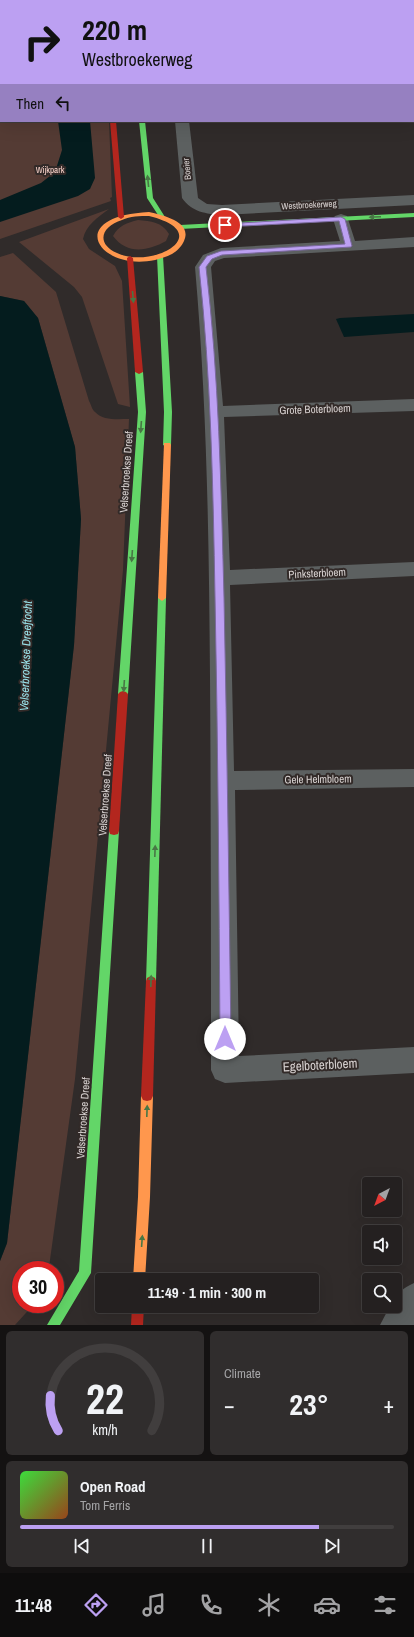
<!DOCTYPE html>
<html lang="en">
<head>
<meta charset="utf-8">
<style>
	:root { --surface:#242020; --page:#302d2d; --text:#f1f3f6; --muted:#a3a3a5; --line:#413e3e; --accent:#bca0f2 }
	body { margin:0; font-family:"Archivo Narrow",sans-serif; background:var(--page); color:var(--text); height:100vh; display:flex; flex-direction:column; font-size:15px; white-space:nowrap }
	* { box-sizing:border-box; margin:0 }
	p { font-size:13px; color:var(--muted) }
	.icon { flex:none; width:22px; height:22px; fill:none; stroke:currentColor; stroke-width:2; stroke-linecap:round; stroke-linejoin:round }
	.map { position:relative; height:1325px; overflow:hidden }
	.side { display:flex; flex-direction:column; gap:6px; padding:6px; background:#141212; flex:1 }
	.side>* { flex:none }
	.top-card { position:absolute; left:0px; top:0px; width:414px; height:122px; box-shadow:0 4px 16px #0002,0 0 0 1px var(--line); background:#bca0f2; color:#111; overflow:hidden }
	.needle { width:26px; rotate:221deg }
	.tools { position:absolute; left:362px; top:1177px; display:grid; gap:8px }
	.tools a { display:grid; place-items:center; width:40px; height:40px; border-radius:4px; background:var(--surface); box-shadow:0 4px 16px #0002,0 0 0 1px var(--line); font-size:20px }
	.speed { position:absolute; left:12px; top:1261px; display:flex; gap:8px; font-size:20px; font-weight:700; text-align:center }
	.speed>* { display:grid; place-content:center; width:52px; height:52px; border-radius:50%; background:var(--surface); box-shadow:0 4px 16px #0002,0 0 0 1px var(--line); line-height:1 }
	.speed .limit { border:6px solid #d22; background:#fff; color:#111 }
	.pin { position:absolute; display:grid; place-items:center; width:34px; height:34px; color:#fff; margin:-17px; border:2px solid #fff; border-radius:50%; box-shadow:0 1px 4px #0007 }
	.me { position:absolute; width:44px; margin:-22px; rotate:0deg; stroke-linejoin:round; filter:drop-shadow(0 0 3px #0008) }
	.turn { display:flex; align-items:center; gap:14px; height:84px; padding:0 16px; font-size:18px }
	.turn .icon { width:52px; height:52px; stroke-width:2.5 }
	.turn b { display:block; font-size:28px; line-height:34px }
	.then { display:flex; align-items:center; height:38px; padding:0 16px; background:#0003; gap:8px; font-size:15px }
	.big { font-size:30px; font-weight:700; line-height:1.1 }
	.side .tile { flex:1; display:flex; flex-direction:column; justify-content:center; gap:6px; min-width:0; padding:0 14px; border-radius:6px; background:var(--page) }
	.side .dial { align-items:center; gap:0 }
	.dial svg { height:104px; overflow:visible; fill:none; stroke:var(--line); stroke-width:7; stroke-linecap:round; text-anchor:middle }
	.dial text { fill:var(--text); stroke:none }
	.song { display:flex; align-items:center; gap:12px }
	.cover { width:48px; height:48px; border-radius:6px; background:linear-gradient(135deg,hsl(120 70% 55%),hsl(20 70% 35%)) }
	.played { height:4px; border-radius:2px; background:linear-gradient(90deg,var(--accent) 80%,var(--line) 80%) }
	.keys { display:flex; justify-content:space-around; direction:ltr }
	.heat { display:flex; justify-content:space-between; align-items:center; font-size:22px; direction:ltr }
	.side .tiles { flex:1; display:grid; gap:6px; grid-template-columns:1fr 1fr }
	.tile:last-child { grid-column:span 2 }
	.trip { position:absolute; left:95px; top:1273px; width:224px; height:40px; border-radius:4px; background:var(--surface); box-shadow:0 4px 16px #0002,0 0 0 1px var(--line); font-weight:700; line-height:40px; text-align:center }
	.tab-bar { display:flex; height:64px; justify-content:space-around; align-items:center; background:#0e0d0d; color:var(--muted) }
	.tab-bar .icon { width:28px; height:28px }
	.tab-bar .selected { color:var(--accent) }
	.tab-bar b { font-size:18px; color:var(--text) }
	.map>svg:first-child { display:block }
	.green { fill:#543b34 }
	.water { fill:#041c1e }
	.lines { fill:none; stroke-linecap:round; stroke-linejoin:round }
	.street { fill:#5c6060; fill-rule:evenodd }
	.fast { fill:#63d668; fill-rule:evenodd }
	.slow { fill:#ff974d; fill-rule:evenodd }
	.jam { fill:#b3261e; fill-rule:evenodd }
	.oneway { fill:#487745 }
	.route { fill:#bca0f2; stroke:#7a689d }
	.labels { text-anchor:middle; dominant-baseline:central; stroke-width:4; stroke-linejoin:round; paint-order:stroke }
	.far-street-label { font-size:9px; fill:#d8d2d1; stroke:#322a28 }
	.far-park-label { font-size:9px; fill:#fbd5cc; stroke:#322a28 }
	.street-label { font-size:11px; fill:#d8d2d1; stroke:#322a28 }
	.water-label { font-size:12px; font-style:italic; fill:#9ae3eb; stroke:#322a28 }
	.near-street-label { font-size:13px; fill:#d8d2d1; stroke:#322a28 }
</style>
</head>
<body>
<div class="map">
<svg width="414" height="1325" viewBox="0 0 414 1325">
	<rect width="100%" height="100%" fill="#302b2a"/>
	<g class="green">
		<polygon points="0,0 101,0 1,1 1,121 109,121 112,197 110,198 111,201 0,239"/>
		<path d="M109,209c-12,9 -23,16 -26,30l6,10 26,17 7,15 8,126 -12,-3 -36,-107 -8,-10 -55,-45z"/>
		<path d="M138,220c13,1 24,2 31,14l-3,7c-18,10 -39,14 -53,-5 6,-11 14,-13 25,-16z"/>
		<path d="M13,253l43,39 33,109c2,3 3,9 6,11 8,9 23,7 34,7l-6,151 -48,509 -26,188 -1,3h-27v34h13l-19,21h-15v-64l7,-18 67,-598 7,-126 -6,-72 -37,-129 -14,-17 -24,-5v-39z"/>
	</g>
	<g class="water">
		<polygon points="58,121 90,121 95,178 90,189 78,196 0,222 0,200 41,183 55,172 62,150"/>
		<polygon points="0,296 24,301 38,318 75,447 81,519 74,645 7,1243 0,1261"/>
		<polygon points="414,314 414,332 344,337 336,319 340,318"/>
	</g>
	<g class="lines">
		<g class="street">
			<rect x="155" y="0" width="12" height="1"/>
			<rect x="330" y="0" width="13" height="1"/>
			<rect x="413" y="12" width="1" height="8"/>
			<rect x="413" y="98" width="1" height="8"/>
			<path d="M175,121h14l9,77 9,6 15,1 192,-10v10l-192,10c-16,-1 -30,-3 -40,-17z"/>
			<path d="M341,214l6,2 8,25 59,-4v10l-190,11 -9,3 -4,6 12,139 191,-7v12l-190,6 6,153 184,-8v14l-184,9 4,186 180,-2v18l-179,3 4,266 175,-9v26l-189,10 -10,-4 -4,-9c0,-131 0,-261 -1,-392 -1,-137 -3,-274 -15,-411l8,-12 18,-7 119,-7 -7,-22 2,-3z"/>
			<path d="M414,1283v42h-34l10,-19h5c0,-12 8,-18 19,-23z"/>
		</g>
		<g class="fast">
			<polygon points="139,121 145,121 153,198 165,217 162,219 160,218 147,198"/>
			<polygon points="414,213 414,217 180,229 177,227 180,225"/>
			<polygon points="160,254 163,256 172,412 171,445 167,447 163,445 164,412 157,256"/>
			<polygon points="136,370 142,370 143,372 146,412 128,694 126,696 120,696 118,694 138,412 135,372"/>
			<polygon points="162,595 166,598 156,981 155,984 151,986 147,984 146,981 158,598"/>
			<polygon points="114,827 118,828 119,831 91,1273 60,1325 47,1325 79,1271 109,831 110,828"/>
		</g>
		<g class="slow">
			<rect x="100" y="0" width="6" height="1"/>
			<rect x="123" y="0" width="6" height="1"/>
			<path d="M149,212c12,3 44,9 35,29 -2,5 -7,10 -12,13 -63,30 -119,-37 -23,-42zM149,216c69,17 3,54 -32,37 -22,-10 -15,-27 5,-33 8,-4 18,-4 27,-4z"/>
			<polygon points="164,443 170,443 171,445 166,598 162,601 158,598"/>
			<polygon points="147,1091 151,1092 153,1096 150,1197 145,1280 133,1280 138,1197 141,1096 143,1092"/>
		</g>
		<g class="jam">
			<polygon points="110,121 116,121 124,217 121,219 118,217"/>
			<polygon points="130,256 133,258 143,372 139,374 135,372 127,258"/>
			<polygon points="123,691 126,692 128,694 119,831 118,834 114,835 110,834 109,831 118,694 120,692"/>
			<polygon points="151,976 155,978 156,981 153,1096 151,1100 147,1101 143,1100 141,1096 146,981 147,978"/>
			<polygon points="132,1306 144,1306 143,1325 131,1325"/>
		</g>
	</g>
	<defs><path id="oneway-solid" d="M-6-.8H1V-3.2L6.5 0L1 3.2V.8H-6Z"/></defs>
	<g class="oneway">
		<use href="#oneway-solid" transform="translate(148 181) rotate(-96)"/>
		<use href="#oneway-solid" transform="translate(375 217) rotate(177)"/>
		<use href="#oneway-solid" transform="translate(133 297) rotate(85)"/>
		<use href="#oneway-solid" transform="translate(141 427) rotate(94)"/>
		<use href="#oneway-solid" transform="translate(132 556) rotate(94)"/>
		<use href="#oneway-solid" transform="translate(124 686) rotate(94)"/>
		<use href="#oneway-solid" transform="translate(155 851) rotate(-88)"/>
		<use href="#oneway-solid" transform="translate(151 981) rotate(-88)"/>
		<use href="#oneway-solid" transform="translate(147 1111) rotate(-88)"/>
		<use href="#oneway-solid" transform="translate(142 1241) rotate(-86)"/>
	</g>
	<path class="route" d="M341,217l4,2 7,27 -1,1 -129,8 -10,4 -6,8c13,110 15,219 18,330 3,147 5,295 7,442l-2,4 -4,2 -4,-2 -1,-4c-1,-147 -2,-295 -5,-442 -2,-111 -4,-220 -16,-330l8,-11 14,-5 124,-7 -6,-23 -114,6 -2,-1v-2z"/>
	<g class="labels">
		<g class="far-street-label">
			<text transform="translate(187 169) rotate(-96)">Boeier</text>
			<text transform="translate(309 205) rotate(-3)">Westbroekerweg</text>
		</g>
		<g class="far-park-label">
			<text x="50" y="170">Wijkpark</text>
		</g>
		<g class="street-label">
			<text transform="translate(315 409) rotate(-2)">Grote Boterbloem</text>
			<text transform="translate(126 472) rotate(-86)">Velserbroekse Dreef</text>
			<text transform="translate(317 573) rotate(-3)">Pinksterbloem</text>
			<text transform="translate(318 779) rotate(-1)">Gele Helmbloem</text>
			<text transform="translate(105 795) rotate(-86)">Velserbroekse Dreef</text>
			<text transform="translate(83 1118) rotate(-86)">Velserbroekse Dreef</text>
		</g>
		<g class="water-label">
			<text transform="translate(26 656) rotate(-88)">Velserbroekse Dreeftocht</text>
		</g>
		<g class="near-street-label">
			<text transform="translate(320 1065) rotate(-3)">Egelboterbloem</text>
		</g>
	</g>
</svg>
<div class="tools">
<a><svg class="needle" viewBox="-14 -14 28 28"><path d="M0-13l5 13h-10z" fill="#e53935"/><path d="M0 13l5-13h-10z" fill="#a3a3a5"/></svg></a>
<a><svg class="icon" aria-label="sound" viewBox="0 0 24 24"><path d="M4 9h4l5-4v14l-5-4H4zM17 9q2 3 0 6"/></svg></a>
<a><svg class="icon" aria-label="search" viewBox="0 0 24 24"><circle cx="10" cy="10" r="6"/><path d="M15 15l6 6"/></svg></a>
</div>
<div class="speed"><div class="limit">30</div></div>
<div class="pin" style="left:225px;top:225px;background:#d93025"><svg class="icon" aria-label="arrive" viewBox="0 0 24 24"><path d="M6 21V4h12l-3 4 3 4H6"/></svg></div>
<svg class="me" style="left:225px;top:1039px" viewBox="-20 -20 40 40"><circle r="19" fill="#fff"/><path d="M0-13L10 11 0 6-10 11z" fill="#bca0f2"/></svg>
<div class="trip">11:49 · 1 min · 300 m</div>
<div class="top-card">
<div class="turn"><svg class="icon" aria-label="right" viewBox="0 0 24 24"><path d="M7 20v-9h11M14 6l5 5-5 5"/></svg><div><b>220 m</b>Westbroekerweg</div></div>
<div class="then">Then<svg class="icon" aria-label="left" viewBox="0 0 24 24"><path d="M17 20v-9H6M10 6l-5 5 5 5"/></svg></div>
</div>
</div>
<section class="side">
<div class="tiles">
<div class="tile dial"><svg viewBox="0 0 100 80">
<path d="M14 69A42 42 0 1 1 86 69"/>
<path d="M14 69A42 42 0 0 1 8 42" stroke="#bca0f2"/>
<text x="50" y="56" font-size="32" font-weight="700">22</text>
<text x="50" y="72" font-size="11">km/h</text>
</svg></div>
<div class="tile"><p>Climate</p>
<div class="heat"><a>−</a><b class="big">23°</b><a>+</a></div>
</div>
<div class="tile">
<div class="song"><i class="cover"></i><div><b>Open Road</b><p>Tom Ferris</p></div></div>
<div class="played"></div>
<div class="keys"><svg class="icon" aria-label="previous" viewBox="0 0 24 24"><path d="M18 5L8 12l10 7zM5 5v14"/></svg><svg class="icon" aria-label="pause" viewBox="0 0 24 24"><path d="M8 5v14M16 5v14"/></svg><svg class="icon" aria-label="next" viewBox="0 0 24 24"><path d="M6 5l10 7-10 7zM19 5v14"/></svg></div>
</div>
</div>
</section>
<nav class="tab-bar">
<b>11:48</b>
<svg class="icon selected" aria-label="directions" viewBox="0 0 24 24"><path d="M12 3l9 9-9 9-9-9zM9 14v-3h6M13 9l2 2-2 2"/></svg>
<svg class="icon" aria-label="music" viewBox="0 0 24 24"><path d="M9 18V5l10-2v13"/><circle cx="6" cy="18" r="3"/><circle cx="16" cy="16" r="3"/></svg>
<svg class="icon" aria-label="phone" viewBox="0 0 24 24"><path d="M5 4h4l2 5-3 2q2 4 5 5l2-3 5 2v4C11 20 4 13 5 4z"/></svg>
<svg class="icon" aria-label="climate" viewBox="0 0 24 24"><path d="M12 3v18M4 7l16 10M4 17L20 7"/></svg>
<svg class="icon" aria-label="car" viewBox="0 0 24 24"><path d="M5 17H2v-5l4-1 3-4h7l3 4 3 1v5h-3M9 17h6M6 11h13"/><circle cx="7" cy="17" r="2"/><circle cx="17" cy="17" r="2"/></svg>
<svg class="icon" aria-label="filters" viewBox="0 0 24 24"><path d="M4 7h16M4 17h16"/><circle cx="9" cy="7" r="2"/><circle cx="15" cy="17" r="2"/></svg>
</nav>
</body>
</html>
